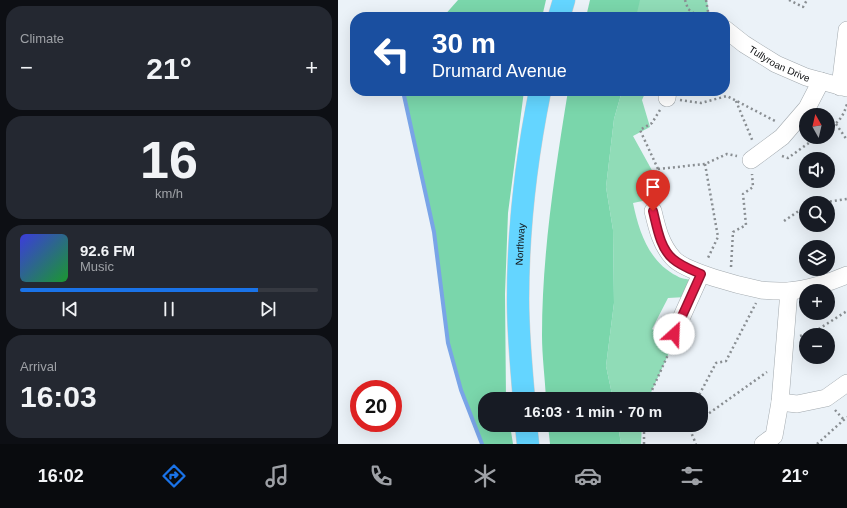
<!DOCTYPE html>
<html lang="en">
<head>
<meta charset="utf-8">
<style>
	:root { --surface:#171b24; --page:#242831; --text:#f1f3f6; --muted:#9ea1a6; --line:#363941; --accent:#1a73e8 }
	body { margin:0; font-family:Arial,sans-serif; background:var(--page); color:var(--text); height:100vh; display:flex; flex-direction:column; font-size:15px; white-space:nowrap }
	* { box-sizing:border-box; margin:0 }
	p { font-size:13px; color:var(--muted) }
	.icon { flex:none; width:22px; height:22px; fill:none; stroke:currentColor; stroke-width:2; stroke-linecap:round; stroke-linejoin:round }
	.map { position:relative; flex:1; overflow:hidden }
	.panel { display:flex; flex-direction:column; gap:6px; padding:6px; background:#0d0f14; width:338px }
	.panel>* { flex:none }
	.hud { position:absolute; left:12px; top:12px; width:380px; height:84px; border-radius:16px; box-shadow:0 4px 16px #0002; background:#1a4fa0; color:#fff; overflow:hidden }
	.needle { width:26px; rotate:352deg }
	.controls { position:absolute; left:461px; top:108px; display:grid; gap:8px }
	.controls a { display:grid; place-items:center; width:36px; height:36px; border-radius:50%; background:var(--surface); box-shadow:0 4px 16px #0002; font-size:20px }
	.speed { position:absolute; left:12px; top:380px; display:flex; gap:8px; font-size:20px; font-weight:700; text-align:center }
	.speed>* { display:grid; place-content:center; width:52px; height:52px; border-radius:50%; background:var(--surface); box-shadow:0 4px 16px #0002; line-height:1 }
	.speed .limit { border:6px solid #d22; background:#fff; color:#111 }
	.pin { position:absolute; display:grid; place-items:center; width:34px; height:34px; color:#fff; margin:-41px -17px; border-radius:50% 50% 50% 0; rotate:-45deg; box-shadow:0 0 4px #0007 }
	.pin .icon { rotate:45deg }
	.me { position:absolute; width:44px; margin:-22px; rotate:25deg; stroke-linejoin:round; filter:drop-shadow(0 0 3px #0008) }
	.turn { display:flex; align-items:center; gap:14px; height:84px; padding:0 16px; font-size:18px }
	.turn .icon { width:52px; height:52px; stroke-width:2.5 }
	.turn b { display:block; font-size:28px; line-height:34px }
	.big { font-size:30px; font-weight:700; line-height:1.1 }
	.panel .widget { flex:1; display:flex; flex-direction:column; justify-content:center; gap:6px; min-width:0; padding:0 14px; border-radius:16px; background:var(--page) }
	.panel .dial { align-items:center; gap:0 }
	.dial b { font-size:52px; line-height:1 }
	.song { display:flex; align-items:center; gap:12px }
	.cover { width:48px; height:48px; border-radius:6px; background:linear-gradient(135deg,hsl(240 70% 55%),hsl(130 70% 35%)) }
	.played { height:4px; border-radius:2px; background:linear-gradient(90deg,var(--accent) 80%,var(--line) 80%) }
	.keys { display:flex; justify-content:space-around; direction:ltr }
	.heat { display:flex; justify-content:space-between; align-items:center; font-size:22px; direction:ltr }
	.trip { position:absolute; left:140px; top:392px; width:230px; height:40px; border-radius:16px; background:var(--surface); box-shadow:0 4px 16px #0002; font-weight:700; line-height:40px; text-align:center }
	.tabs { display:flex; height:64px; justify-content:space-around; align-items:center; background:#090b0e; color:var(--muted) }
	.tabs .icon { width:28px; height:28px }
	.tabs .selected { color:var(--accent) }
	.tabs b { font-size:18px; color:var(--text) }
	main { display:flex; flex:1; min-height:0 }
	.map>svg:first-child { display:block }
	.green { fill:#90dcb7 }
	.forest { fill:#7ad6ab }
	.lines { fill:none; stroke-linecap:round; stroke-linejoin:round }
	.stream { stroke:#79a4e7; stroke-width:4 }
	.minor-casing { stroke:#a2a9ae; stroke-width:18 }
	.highway-casing { stroke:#cfd0d0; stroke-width:23 }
	.path { stroke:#898e92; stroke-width:2.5; stroke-dasharray:2 3; stroke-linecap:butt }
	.minor { stroke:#fff; stroke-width:17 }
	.highway { stroke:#64d5ff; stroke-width:22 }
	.route-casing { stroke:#92132f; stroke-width:10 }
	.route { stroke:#e11d48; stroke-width:7 }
	.labels { text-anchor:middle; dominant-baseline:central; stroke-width:3; stroke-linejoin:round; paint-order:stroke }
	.street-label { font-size:10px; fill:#111315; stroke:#fff }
</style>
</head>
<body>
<main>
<section class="panel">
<div class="widget"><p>Climate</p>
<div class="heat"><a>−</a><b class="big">21°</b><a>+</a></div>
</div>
<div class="widget dial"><b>16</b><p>km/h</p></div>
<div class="widget">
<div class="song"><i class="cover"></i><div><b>92.6 FM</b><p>Music</p></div></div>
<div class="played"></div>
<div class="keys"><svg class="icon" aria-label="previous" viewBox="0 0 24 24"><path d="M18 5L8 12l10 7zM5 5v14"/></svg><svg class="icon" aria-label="pause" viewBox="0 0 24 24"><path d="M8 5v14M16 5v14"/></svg><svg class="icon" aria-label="next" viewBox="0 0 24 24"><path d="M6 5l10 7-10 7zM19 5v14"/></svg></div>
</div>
<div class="widget"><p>Arrival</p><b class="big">16:03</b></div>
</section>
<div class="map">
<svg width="509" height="444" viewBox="0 0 509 444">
	<rect width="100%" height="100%" fill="#ebf2f8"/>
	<g class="green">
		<polygon points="298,0 369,0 371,14 365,17 296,17"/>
		<path d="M284,91h24l-4,9 8,27 -17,9 21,38 3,24 -24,5c6,29 16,59 44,73 4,3 10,3 15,4l-6,17 -18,1 -16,31 22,13 -26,57h-35l-7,-33 8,-63 -1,-73 -7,-43 8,-68z"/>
		<polygon points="280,425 304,425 303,444 283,444"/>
	</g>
	<g class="forest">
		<polygon points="120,0 208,0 204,17 105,17"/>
		<polygon points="252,0 302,0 298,17 248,17"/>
		<polygon points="64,91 186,91 170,213 167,294 168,399 147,399 147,425 172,425 175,444 144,444 123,390 110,343 96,232"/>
		<path d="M230,91h54l-8,28 -8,68 7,43 1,73 -8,63 7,33h-67c-1,-21 -4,-43 -4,-64 0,-81 13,-164 26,-244z"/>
		<polygon points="210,425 280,425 283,444 212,444"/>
	</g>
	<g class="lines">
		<polyline class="stream" points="65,91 96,232 110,343 123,390 144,444"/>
		<g class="minor-casing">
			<g id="minor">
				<path id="s1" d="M387,29l19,15 32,20 30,13 41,11"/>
				<polyline points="502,87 509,30"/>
				<polyline points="329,98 330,91"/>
				<polyline points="413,160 444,137 469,108 483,81"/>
				<path d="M315,211c4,17 8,34 20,47 12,14 68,28 88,32 8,1 19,1 27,1 18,-1 43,-9 59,-16"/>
				<polyline points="336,334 363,274"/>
				<polyline points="442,402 459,404 488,398 509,383"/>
				<polyline points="425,444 436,436 442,402 451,291"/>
			</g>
		</g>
		<g class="highway-casing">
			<g id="highway">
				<polyline points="221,17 226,0"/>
				<path id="s2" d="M186,399c-3,-33 -6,-67 -6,-100 0,-70 8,-139 22,-208"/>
				<polyline points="188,425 190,444"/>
			</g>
		</g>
		<g class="path">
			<polyline points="347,0 350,9 361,17"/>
			<polyline points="368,0 371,17"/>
			<polyline points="451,0 465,7 469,0"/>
			<polyline points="342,100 363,103 389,96 439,122"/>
			<polyline points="398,101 415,142"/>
			<polyline points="322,110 314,123 302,130 320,169 325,196 323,199"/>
			<polyline points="498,124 509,140"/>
			<path d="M490,129c11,-7 15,-12 19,-25"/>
			<polyline points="444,156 450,158 479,137"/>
			<polyline points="367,164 380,237 369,260"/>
			<polyline points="320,169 367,164 389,154 399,156"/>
			<polyline points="482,203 509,199"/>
			<polyline points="446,221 468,206"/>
			<polyline points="393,267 395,232 408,225 405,194 415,187 414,174"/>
			<polyline points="462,336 476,332 509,311"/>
			<polyline points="310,399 333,348"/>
			<polyline points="359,399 378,363 388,361 418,303"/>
			<polyline points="497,410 506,420"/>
			<polyline points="363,419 429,372"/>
			<polyline points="350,425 358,444"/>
			<polyline points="351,428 355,425"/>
			<polyline points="306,444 306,425"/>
			<polyline points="479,444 509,417"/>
		</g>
		<use href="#minor" class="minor"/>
		<use href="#highway" class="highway"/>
	</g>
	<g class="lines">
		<g class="route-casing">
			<path id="route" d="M315,211c4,16 7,37 20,48 8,7 19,11 28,15l-27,60"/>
		</g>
		<use href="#route" class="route"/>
	</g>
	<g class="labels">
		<g class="street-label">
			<text stroke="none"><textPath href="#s1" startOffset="65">Tullyroan Drive</textPath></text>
			<text stroke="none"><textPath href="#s2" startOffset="155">Northway</textPath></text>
		</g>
	</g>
</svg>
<div class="controls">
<a><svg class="needle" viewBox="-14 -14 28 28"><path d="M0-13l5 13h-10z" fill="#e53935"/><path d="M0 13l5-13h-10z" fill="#9ea1a6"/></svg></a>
<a><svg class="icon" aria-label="sound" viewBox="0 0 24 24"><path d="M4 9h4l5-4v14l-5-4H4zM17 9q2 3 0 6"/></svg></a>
<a><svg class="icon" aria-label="search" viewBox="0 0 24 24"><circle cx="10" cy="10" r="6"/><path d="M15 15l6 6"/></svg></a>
<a><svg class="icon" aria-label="layers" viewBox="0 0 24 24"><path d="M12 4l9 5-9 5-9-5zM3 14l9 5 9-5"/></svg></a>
<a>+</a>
<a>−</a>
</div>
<div class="speed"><div class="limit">20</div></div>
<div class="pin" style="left:315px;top:211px;background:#d93025"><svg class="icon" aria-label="arrive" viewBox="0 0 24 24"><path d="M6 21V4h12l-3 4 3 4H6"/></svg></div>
<svg class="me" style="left:336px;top:334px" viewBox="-20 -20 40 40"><circle r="19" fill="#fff"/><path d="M0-13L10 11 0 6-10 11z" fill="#e11d48"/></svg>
<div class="trip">16:03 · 1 min · 70 m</div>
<div class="hud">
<div class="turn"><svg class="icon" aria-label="left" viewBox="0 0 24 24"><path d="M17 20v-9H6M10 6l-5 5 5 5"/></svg><div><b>30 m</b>Drumard Avenue</div></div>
</div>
</div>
</main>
<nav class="tabs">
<b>16:02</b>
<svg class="icon selected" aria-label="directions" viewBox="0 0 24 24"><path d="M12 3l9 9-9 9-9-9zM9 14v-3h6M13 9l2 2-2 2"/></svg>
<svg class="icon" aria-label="music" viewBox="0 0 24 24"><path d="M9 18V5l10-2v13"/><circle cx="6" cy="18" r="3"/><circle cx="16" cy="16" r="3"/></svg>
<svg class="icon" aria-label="phone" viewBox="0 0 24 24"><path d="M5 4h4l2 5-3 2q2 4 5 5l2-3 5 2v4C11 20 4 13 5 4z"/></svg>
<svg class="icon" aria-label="climate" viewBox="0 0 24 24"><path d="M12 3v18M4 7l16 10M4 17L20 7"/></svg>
<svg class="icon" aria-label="car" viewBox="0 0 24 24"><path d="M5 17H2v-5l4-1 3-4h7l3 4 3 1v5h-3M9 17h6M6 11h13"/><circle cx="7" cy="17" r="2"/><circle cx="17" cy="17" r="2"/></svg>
<svg class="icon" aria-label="filters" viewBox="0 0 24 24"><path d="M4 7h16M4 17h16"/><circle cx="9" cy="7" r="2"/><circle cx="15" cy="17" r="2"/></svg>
<b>21°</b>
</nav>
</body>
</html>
